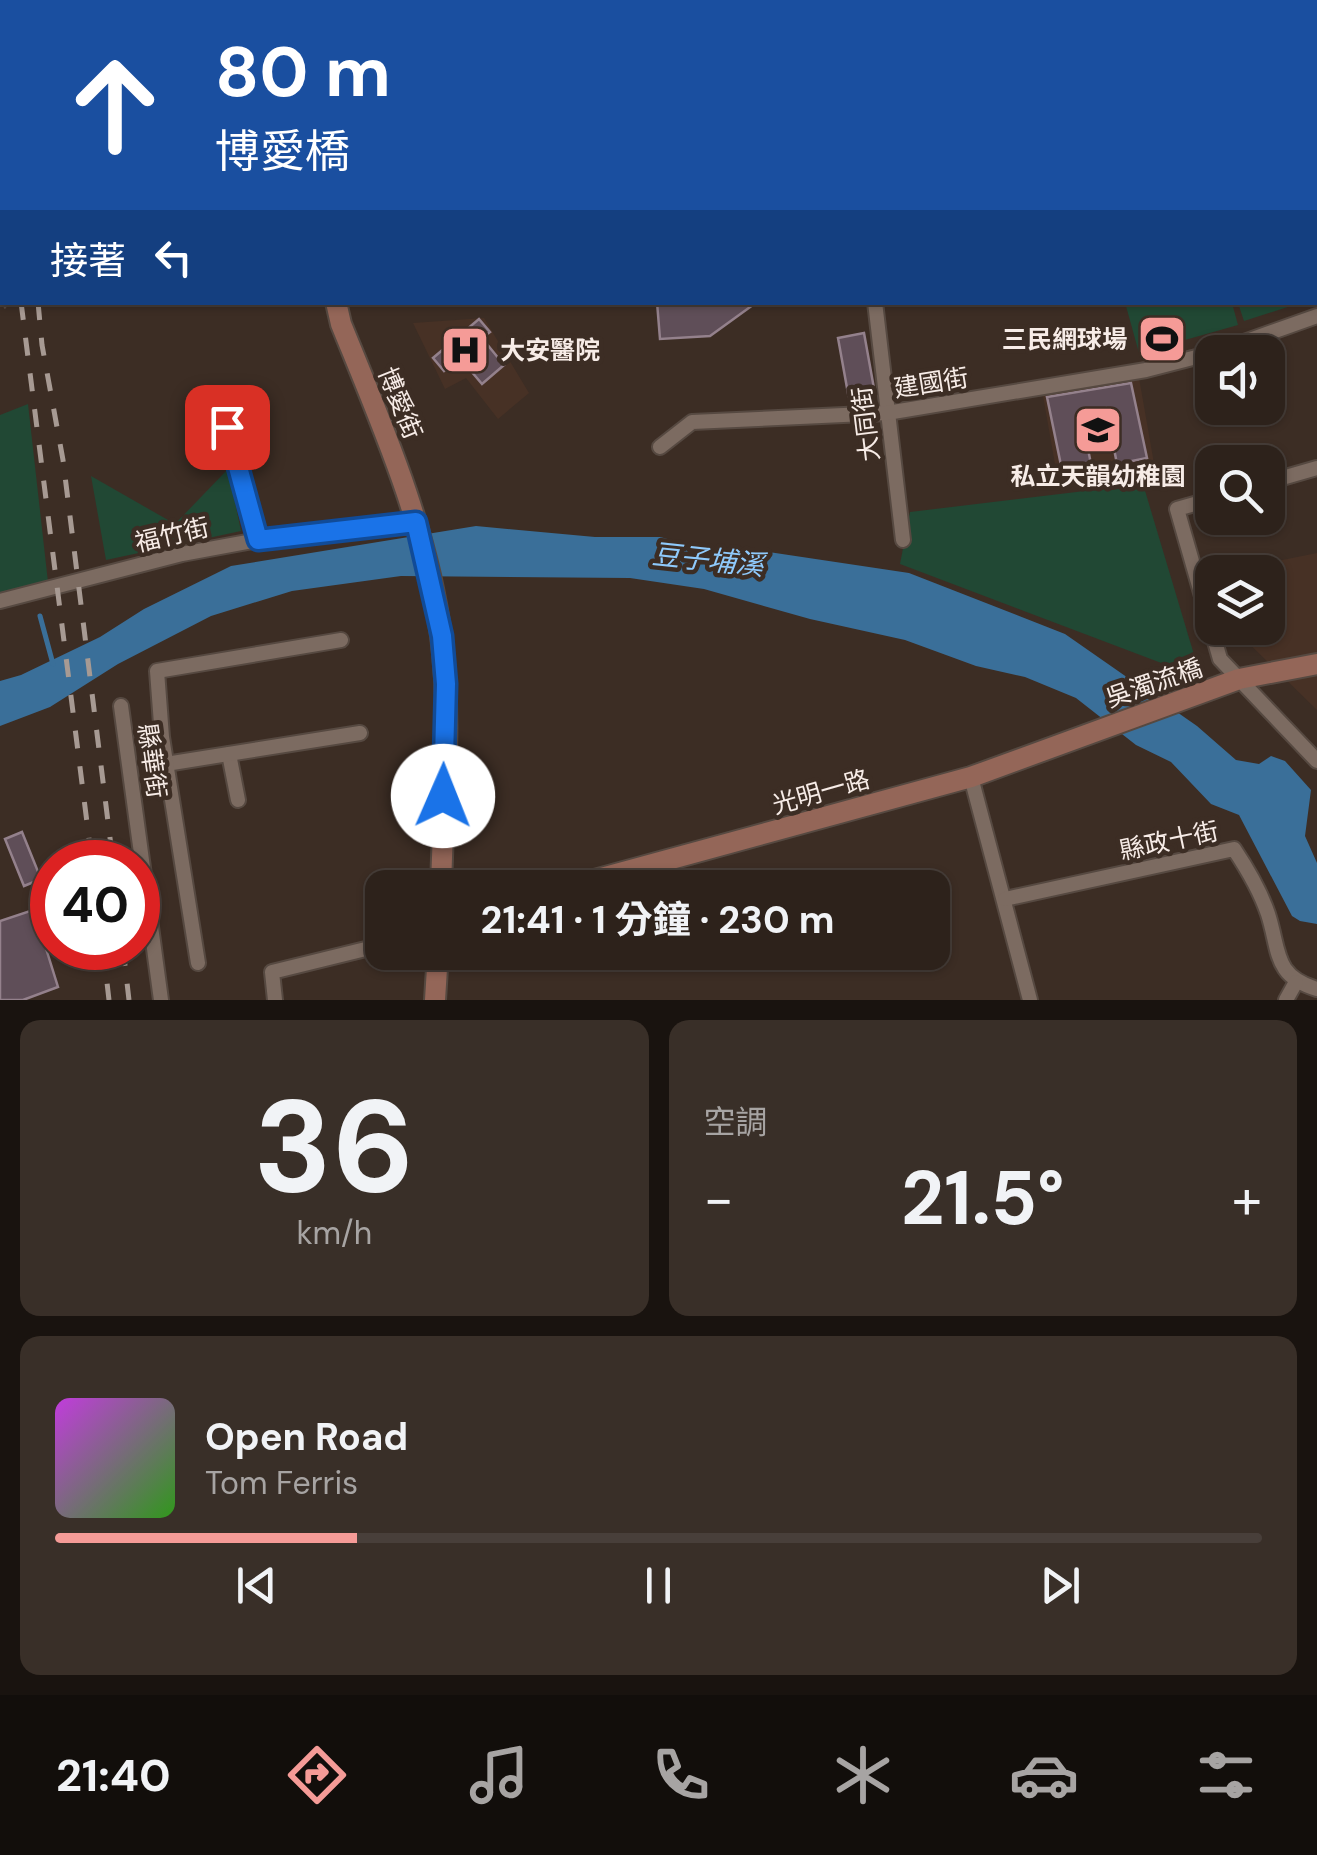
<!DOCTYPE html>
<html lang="zh-TW">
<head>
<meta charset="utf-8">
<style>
	:root { --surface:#2d221b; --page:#392f28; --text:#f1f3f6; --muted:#a7a4a3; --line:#483f3a; --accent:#f59b97 }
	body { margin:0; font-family:"DM Sans","Noto Sans TC",sans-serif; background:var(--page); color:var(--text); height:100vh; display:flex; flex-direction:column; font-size:38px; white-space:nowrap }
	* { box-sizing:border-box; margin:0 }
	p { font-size:32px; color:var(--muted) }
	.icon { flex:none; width:55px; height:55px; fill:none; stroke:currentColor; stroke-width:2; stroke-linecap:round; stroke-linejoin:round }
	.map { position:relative; height:1000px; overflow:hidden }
	.panel { display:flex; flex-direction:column; gap:20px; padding:20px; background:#19130f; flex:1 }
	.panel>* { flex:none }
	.banner { position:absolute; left:0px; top:0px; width:1318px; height:305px; box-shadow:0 2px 8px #0004,0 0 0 2px var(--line); background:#1a4fa0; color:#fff; overflow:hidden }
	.buttons { position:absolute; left:1195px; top:335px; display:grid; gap:20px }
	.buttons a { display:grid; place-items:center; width:90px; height:90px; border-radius:20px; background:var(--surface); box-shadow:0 2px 8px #0004,0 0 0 2px var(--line); font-size:50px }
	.speed { position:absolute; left:30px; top:840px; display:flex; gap:20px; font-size:50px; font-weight:700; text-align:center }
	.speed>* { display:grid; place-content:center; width:130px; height:130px; border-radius:50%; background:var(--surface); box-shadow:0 2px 8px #0004,0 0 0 2px var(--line); line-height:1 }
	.speed .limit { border:15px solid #d22; background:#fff; color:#111 }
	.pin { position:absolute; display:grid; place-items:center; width:85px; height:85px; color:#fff; margin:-42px; border-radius:20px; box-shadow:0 5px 15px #0006 }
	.me { position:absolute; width:110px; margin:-55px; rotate:1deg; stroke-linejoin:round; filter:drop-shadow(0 0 8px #0008) }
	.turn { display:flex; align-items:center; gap:35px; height:210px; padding:0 50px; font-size:45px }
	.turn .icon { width:130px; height:130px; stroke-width:2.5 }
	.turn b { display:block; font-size:70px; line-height:85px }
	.then { display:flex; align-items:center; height:95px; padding:0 50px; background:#0003; gap:20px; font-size:38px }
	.big { font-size:75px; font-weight:700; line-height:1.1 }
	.panel .card { flex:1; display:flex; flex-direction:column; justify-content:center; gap:15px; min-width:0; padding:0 35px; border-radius:20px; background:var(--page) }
	.panel .dial { align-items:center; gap:0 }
	.dial b { font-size:130px; line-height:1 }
	.song { display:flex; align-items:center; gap:30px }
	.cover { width:120px; height:120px; border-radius:15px; background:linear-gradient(135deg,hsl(290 70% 55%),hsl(110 70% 35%)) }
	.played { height:10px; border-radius:5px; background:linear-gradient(90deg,var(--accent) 25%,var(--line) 25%) }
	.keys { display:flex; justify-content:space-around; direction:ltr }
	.heat { display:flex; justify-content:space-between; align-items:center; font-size:55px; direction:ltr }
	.panel .tiles { flex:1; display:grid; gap:20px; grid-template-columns:1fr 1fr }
	.card:last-child { grid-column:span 2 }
	.trip { position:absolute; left:365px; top:870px; width:585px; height:100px; border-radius:20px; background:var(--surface); box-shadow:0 2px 8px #0004,0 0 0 2px var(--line); font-weight:700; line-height:100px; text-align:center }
	.tab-bar { display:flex; height:160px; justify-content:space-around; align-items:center; background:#120e0b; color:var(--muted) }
	.tab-bar .icon { width:70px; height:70px }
	.tab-bar .selected { color:var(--accent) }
	.tab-bar b { font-size:45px; color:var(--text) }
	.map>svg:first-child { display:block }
	.built { fill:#473125 }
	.green { fill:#214834 }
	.water { fill:#3a6f99 }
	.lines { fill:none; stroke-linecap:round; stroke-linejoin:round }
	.stream { stroke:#3a6f99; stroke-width:5 }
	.building { fill:#5f4e58; stroke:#94818c; stroke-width:2.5 }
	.secondary-tunnel { stroke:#584a41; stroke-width:20; stroke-dasharray:20 10; stroke-linecap:butt }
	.street-casing { stroke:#564941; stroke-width:18 }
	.secondary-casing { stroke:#564941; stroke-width:24 }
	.street { stroke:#7c6b61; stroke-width:14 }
	.secondary { stroke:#946658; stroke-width:20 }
	.rail { stroke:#a79a93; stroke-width:5; stroke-dasharray:18 18; stroke-linecap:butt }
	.route-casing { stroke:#114b97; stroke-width:25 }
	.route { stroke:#1a73e8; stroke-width:18 }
	.labels { text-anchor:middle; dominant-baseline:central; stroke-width:9; stroke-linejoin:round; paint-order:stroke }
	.poi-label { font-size:25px; font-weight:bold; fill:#f7ece7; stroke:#3c2d24; text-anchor:end }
	.street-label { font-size:25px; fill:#f7ece7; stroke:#3c2d24 }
	.water-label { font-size:28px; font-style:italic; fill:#8fcafc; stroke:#3c2d24 }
</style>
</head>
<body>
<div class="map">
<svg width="1317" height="1000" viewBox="0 0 1317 1000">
	<rect width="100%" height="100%" fill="#3c2d24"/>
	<g class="built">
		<polygon points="484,318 529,393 498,419 466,378 445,389 413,323"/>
		<polygon points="1138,372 1155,469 1059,487 1042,390"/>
		<polygon points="1317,553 1317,710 1233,628 1268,628 1268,572 1223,572"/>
	</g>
	<g class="green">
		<polygon points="1138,303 1232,303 1238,325 1139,353 1126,306"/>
		<polygon points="1238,303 1238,302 1300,303 1244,321"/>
		<polygon points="28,404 48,582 0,598 0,415"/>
		<polygon points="228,469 241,531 106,560 91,476 175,524"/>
		<polygon points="1143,484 1201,678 900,564 910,512"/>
	</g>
	<polygon class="water" points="476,526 595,537 660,537 709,550 755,550 909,573 1065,634 1197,726 1236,760 1259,764 1271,756 1285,761 1311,790 1305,836 1317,863 1317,924 1300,921 1292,916 1239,815 1211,804 1171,762 1136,745 1076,698 1025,677 976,666 905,640 810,619 704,589 630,578 401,576 292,591 211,616 118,664 50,707 0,726 0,681 21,675 100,637 144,609 231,566"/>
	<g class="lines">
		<g class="stream">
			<polyline points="638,2 641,0"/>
			<polyline points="40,616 53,664"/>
		</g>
	</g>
	<g class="building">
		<polygon points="657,302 757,302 710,336 660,339"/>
		<polygon points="479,319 490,332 482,338 504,365 482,384 460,358 444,371 433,358"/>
		<polygon points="864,333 875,394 849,399 838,338"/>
		<polygon points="1131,383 1147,458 1117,464 1106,408 1081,414 1092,469 1063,475 1047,397"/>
		<polygon points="22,832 41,879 24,886 5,839"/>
		<polygon points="42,907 50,934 44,942 58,987 23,1000 0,1000 0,921"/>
	</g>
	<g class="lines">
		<polyline class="secondary-tunnel" points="0,300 2,299"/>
		<g class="street-casing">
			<g id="street">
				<polyline points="484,0 484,2"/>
				<polyline points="1246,0 1247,2"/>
				<polyline points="806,2 825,0"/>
				<polyline points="1315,193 1317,198"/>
				<polyline points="875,302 903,540"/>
				<polyline points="1216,352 1317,316"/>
				<polyline points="222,404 258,540"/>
				<polyline points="660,447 692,422 887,413 1146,370 1212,353"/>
				<polyline points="1268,482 1317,468"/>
				<polyline points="1212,499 1177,509 1220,659 1317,761"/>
				<polyline points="0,601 182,554 258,540 416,522"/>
				<polyline points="121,706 161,1000"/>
				<polyline points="229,754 238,800"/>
				<polyline points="166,764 360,733"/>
				<polyline points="971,777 1030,1000"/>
				<path d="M1005,899l229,-50c14,21 26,41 34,65 12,37 5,62 49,75"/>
				<polyline points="198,963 162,737 157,671 341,640"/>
				<polyline points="275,1000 272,972 382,945"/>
				<polyline points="1286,1000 1296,982"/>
			</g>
		</g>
		<g class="secondary-casing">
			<g id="secondary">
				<polyline points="288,0 288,2"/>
				<polyline points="1315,103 1317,102"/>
				<path d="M336,302l5,22c41,101 86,203 100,312 11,82 2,169 0,252"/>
				<polyline points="565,888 971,777 1239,679 1317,664"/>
				<polyline points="435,1000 438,952"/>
			</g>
		</g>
		<use href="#street" class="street"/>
		<use href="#secondary" class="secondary"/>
		<g class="rail">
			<polyline points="8,0 8,2"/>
			<polyline points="0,115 2,136"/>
			<polyline points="21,302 92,862"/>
			<polyline points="38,302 42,345 63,460 113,862"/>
			<polyline points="103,948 109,1000"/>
			<polyline points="123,948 129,1000"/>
		</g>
	</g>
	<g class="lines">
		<g class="route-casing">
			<polyline id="route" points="227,427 258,540 416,522 442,636 446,684 443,796"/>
		</g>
		<use href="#route" class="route"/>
	</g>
	<defs>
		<g id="stadium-square" transform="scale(2.5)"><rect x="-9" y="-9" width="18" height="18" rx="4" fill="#f59b97" stroke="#3c2d24"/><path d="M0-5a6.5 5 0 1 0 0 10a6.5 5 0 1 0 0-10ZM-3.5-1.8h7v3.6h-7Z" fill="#111"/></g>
		<g id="hospital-square" transform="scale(2.5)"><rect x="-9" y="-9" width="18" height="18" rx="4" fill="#f59b97" stroke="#3c2d24"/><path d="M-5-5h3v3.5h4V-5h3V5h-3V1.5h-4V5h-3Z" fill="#111"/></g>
		<g id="school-square" transform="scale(2.5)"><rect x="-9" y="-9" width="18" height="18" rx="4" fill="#f59b97" stroke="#3c2d24"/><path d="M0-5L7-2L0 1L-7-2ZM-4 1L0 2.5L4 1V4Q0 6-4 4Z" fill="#111"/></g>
	</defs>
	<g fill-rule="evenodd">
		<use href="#stadium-square" x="1162" y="339"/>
		<use href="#hospital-square" x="465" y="350"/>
		<use href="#school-square" x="1098" y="430"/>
	</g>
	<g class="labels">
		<g class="poi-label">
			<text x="1127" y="339">三民網球場</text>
			<text x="500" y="350" text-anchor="start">大安醫院</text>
			<text x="1098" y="476" text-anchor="middle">私立天韻幼稚園</text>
		</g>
		<g class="street-label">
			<text transform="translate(931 383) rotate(-9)">建國街</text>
			<text transform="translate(400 403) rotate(68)">博愛街</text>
			<text transform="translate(866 424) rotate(-97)">大同街</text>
			<text transform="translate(172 535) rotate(-13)">福竹街</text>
			<text transform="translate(1154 683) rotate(-19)">吳濁流橋</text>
			<text transform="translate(152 761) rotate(82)">縣華街</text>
			<text transform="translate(821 792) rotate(-16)">光明一路</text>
			<text transform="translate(1169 841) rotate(-12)">縣政十街</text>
		</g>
		<g class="water-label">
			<text transform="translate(708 560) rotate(6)">豆子埔溪</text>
		</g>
	</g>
</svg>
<div class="buttons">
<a><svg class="icon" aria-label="sound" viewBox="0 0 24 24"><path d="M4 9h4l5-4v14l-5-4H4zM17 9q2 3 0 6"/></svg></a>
<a><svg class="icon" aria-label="search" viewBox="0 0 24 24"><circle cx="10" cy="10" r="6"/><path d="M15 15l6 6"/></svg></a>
<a><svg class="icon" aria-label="layers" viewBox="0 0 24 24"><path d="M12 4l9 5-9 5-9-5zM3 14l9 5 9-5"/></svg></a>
</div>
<div class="speed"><div class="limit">40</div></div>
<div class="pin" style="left:227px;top:427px;background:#d93025"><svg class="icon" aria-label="arrive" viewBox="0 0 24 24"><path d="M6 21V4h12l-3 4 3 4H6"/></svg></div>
<svg class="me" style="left:443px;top:796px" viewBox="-20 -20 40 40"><circle r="19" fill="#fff"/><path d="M0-13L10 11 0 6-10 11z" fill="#1a73e8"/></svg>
<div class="trip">21:41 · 1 分鐘 · 230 m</div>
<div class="banner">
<div class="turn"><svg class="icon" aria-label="ahead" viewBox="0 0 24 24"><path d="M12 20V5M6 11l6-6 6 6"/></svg><div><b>80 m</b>博愛橋</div></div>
<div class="then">接著<svg class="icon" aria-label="left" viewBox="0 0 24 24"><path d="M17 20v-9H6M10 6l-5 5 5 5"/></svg></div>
</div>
</div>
<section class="panel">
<div class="tiles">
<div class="card dial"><b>36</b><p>km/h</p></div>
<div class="card"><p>空調</p>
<div class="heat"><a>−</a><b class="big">21.5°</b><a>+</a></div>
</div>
<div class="card">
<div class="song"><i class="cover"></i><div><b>Open Road</b><p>Tom Ferris</p></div></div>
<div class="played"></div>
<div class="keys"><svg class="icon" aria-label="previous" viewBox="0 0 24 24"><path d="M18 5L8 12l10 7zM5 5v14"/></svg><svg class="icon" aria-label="pause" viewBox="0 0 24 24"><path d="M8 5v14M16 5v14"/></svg><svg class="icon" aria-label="next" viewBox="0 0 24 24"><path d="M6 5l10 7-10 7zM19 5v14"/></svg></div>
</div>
</div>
</section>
<nav class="tab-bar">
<b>21:40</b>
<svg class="icon selected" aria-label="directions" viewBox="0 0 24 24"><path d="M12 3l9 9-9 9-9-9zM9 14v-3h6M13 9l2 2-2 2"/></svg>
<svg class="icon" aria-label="music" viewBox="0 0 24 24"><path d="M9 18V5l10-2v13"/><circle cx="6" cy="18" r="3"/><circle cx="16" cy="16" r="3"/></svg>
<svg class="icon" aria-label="phone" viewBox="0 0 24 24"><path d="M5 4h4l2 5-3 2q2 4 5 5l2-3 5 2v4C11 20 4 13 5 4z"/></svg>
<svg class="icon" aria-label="climate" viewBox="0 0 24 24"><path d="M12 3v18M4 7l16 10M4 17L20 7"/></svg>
<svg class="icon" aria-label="car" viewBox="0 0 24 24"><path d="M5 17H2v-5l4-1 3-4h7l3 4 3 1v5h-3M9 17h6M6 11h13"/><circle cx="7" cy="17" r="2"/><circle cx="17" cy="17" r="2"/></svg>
<svg class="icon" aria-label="filters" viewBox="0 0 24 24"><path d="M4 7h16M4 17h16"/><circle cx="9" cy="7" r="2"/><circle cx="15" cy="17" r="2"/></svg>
</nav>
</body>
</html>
